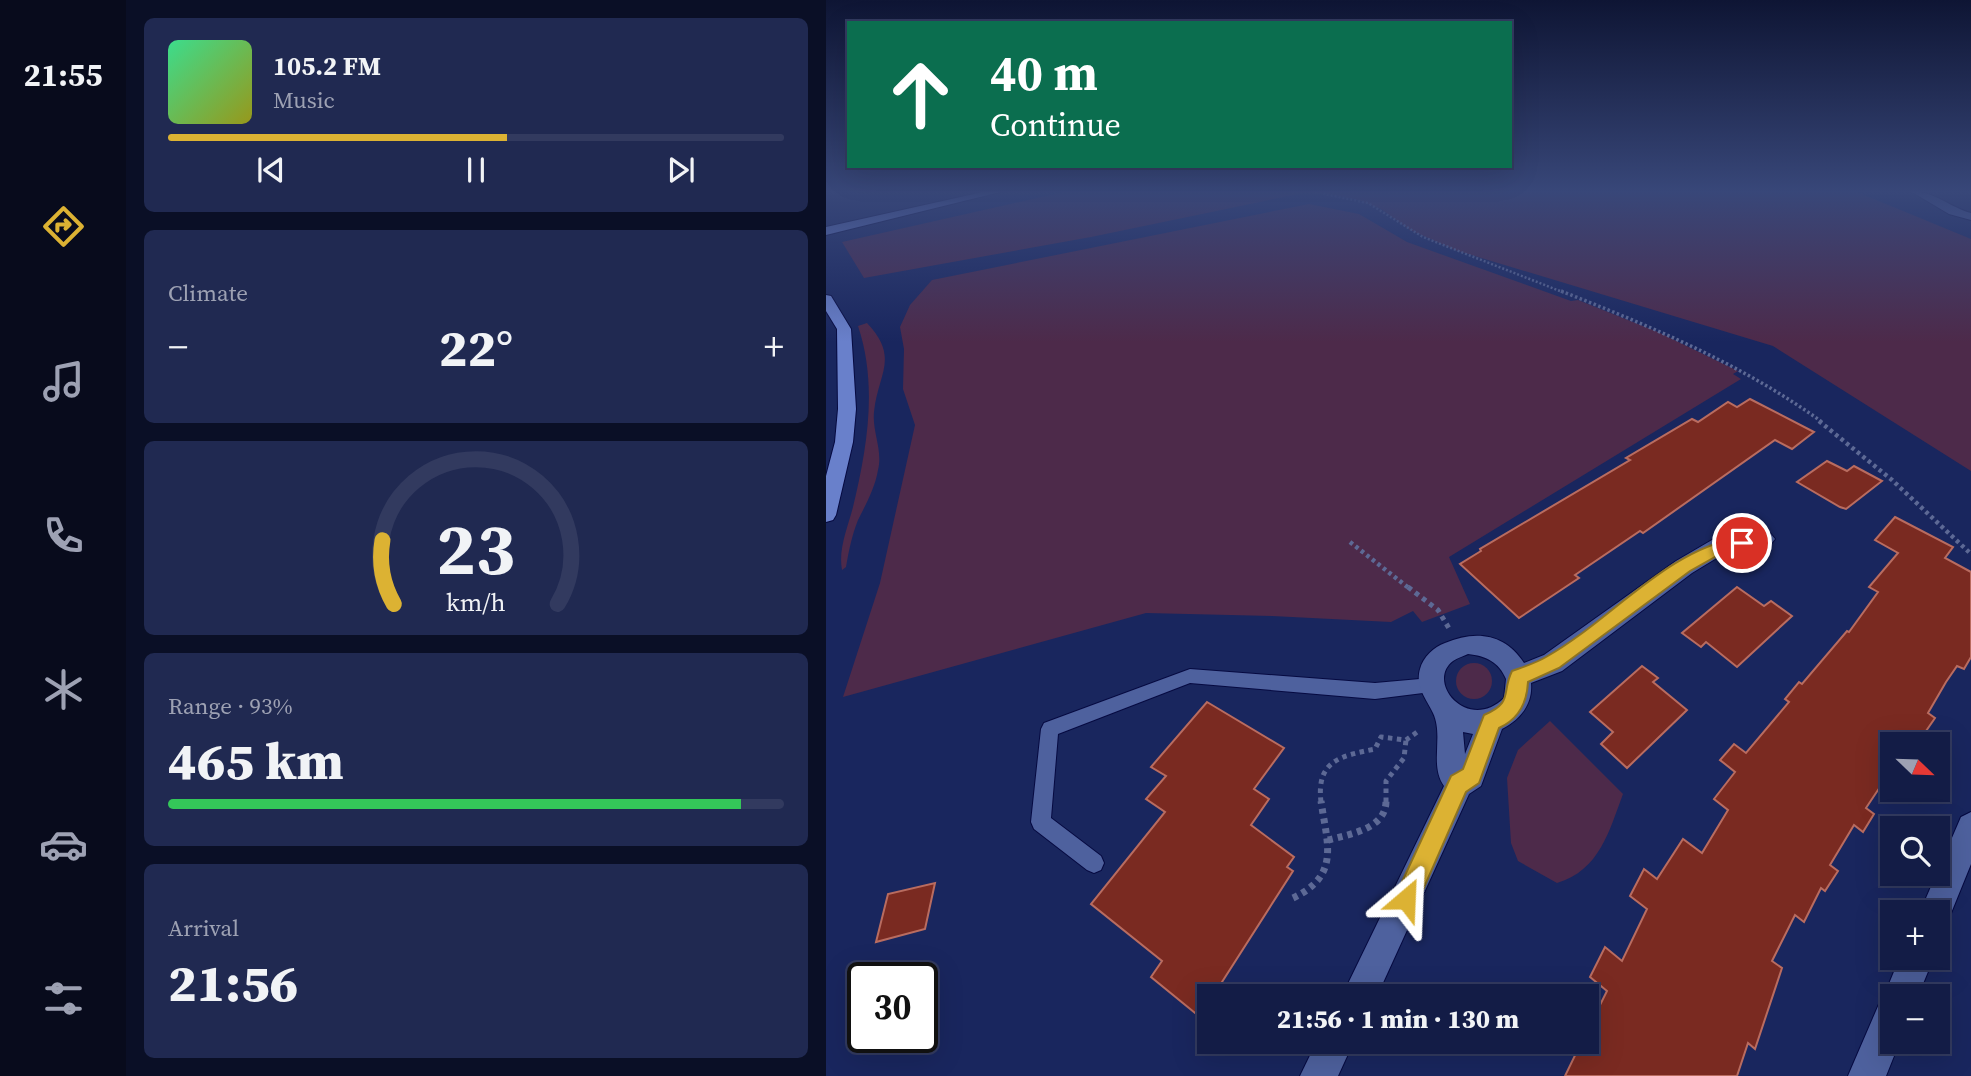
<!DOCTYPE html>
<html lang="en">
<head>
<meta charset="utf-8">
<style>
	:root { --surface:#131c46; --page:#202951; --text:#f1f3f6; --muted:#9da1b3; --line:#323a5f; --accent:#dcb233 }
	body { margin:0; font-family:"Source Serif 4",serif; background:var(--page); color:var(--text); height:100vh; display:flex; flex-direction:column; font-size:26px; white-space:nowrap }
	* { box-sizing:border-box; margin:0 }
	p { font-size:23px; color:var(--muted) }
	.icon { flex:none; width:38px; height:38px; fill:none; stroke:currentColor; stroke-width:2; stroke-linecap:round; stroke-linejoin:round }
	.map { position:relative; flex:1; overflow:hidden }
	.side { display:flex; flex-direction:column; gap:18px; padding:18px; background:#0a0f26; width:700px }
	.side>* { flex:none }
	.hud { position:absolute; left:21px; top:21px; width:665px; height:147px; border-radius:0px; box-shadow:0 7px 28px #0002,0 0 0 2px var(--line); background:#0b6e4f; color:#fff; overflow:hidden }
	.needle { width:46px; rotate:113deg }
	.tools { position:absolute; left:1054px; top:732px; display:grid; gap:14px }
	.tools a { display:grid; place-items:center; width:70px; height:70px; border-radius:0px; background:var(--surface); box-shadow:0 7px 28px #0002,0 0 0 2px var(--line); font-size:35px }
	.speed { position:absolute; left:21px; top:962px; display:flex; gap:14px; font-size:35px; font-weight:700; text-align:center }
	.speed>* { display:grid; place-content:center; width:91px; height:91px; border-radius:50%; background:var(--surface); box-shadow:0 7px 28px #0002,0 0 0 2px var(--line); line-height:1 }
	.speed .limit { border:4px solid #111; border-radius:10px; background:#fff; color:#111 }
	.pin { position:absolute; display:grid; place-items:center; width:60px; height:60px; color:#fff; margin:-30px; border:4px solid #fff; border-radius:50%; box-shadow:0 2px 7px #0007 }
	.me { position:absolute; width:77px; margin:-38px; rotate:26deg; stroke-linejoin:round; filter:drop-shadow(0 0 5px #0008) }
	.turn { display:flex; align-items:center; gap:24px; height:147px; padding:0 28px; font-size:32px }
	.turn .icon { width:91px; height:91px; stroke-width:2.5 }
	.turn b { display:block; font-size:49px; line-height:60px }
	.big { font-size:52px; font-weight:800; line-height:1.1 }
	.side .widget { flex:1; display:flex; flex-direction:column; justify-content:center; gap:10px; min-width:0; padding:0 24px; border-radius:10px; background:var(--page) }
	.side .dial { align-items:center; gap:0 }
	.dial svg { height:182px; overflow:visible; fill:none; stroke:var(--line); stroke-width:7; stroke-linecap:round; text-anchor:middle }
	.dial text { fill:var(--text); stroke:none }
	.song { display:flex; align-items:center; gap:21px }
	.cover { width:84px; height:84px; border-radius:10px; background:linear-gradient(135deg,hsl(150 70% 55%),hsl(60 70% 35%)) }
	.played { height:7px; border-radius:4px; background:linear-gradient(90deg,var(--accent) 55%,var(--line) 55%) }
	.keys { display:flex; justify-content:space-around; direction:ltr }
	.heat { display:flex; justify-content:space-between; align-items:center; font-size:38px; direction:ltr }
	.charge { height:10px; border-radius:5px; background:linear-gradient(90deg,#34c759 93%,var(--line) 0) }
	.trip { position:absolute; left:371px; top:984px; width:402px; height:70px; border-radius:0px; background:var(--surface); box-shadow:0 7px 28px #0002,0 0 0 2px var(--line); font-weight:800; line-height:70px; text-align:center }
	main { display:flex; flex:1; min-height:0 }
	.tab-bar { display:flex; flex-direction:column; width:126px; justify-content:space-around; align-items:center; background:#080b1c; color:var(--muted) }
	.tab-bar .icon { width:49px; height:49px }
	.tab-bar .selected { color:var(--accent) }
	.tab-bar b { font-size:32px; color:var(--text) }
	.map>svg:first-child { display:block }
	.green { fill:#4d2a4a }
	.building { fill:#7a2a21; stroke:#b96c60; stroke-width:2 }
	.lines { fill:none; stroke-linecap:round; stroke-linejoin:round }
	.service-casing { stroke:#060a41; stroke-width:2 }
	.minor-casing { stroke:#060a41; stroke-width:2 }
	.primary-casing { stroke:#060a41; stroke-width:2 }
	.path-far4 { stroke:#5d6995; stroke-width:2.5; stroke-dasharray:2 2; stroke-linecap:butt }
	.path-far3 { stroke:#5d6995; stroke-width:3.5; stroke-dasharray:2.5 2.5; stroke-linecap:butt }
	.path-far2 { stroke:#5d6995; stroke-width:4.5; stroke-dasharray:3.5 3.5; stroke-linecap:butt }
	.path-far1 { stroke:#5d6995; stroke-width:5; stroke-dasharray:4.5 4.5; stroke-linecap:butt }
	.path { stroke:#5d6995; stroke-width:7; stroke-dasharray:5 5; stroke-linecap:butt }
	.service { fill:#4e619e; fill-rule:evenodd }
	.minor { fill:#4e619e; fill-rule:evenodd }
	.primary { fill:#6980cb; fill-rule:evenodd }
	.route { fill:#dcb233; stroke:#8f7421; stroke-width:2 }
</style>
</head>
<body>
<main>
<nav class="tab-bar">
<b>21:55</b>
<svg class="icon selected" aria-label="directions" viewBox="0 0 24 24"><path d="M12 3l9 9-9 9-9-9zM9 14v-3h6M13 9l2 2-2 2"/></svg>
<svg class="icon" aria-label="music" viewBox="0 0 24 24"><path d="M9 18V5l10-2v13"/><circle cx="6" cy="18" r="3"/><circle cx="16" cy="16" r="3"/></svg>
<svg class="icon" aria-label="phone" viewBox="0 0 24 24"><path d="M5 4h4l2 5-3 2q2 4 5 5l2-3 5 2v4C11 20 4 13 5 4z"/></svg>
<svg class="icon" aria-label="climate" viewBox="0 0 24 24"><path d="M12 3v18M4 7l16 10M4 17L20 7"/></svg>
<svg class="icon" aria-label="car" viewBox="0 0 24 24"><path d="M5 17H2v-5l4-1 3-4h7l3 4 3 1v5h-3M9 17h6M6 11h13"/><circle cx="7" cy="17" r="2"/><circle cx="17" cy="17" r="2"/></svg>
<svg class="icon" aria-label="filters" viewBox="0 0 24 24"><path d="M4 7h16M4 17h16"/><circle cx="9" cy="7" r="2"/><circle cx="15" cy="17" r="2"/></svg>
</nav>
<section class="side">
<div class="widget">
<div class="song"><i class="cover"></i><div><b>105.2 FM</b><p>Music</p></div></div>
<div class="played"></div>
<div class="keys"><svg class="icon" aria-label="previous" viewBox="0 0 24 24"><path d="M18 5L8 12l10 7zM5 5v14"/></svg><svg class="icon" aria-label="pause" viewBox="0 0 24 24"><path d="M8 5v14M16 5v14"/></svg><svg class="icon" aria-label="next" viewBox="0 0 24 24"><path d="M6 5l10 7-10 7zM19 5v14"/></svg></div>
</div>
<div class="widget"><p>Climate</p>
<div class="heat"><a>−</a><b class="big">22°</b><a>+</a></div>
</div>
<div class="widget dial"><svg viewBox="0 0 100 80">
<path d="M14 69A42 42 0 1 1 86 69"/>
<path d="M14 69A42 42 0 0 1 9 41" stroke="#dcb233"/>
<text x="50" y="56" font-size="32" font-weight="700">23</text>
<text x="50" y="72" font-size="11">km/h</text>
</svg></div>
<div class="widget"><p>Range · 93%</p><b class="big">465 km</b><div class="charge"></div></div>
<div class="widget"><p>Arrival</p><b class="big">21:56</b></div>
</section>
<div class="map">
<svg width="1145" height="1076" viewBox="0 0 1145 1076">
	<rect width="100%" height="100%" fill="#19265e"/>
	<g class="green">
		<polygon points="238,192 1031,192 1145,239 1145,471 947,346 629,250 584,230 555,209 532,200 498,193 477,193 265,237 38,278 16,242"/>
		<polygon points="483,204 533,214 581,242 745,301 752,300 832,332 912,371 907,374 915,379 623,557 644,604 596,622 587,611 565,622 446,616 320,613 17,697 54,583 89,425 77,389 78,349 74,327 84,305 106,280"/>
		<path d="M41,323c33,35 11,50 7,89 -2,20 9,38 4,58 -3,18 -12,34 -20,50 -6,15 -9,30 -12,47l-4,3c-4,-21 6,-43 11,-63 14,-58 25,-122 5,-181z"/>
		<circle cx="648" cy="681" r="18"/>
		<path d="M724,721l73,73c-14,37 -23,76 -66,89l-39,-22 -7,-18 -4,-65 11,-28z"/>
	</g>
	<g class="building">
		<polygon points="924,399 988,432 966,449 949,440 817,533 814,531 749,575 753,578 693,618 634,564 655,551 654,549 804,460 800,458 866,419 872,422 902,402 911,407"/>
		<polygon points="1001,461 1021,471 1028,466 1056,481 1020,509 1014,507 971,482"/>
		<polygon points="1069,517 1127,547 1119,558 1145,572 1145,657 1138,669 1131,666 1120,682 1102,713 1109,718 1091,744 1066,744 1066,769 1040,808 1048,814 1037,832 1028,825 1004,865 1012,871 999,891 995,888 978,922 969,915 946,961 956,968 929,1049 922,1043 911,1076 739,1076 756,1041 761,1041 761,1031 781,991 764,977 779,947 796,961 821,909 804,896 818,869 831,879 857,839 876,853 902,810 888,799 909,772 894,760 908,744 920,753 963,702 959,699 973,682 976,684 1021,631 1023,632 1052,592 1043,587 1072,553 1049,540"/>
		<polygon points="911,587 938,606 945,601 966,616 911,667 880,642 875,647 856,633"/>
		<polygon points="816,666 832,678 827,682 861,710 801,768 775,744 787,732 764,712"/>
		<polygon points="381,702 458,748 428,789 443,799 425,825 468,857 461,867 467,871 387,996 383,996 383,1002 374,1017 325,977 336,961 265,904 339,812 320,799 340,776 325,767"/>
		<polygon points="109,883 99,929 50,942 62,894"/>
	</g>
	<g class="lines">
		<g class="service-casing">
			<polygon id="service" points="364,669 549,683 605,678 611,680 613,685 611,690 605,692 549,699 364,683 232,734 225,818 275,856 278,863 275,870 268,873 261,870 208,829 205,822 215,729 218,723"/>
		</g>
		<g class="minor-casing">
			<g id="minor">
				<path d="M1086,192c20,-2 39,16 59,21v7l-22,-6z"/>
				<path d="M938,531l7,3 4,5 -4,5 -46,9 -33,20 -130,98 -31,12c2,21 -11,37 -29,46l-21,57 -12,8 -92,202h-35l102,-210c-15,-21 0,-50 -11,-73 -7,-15 -18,-26 -13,-44 3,-12 14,-22 25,-26 30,-13 60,-10 79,20l20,-8 132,-94 36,-21zM642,654c18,2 31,8 38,25l-2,19c-36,35 -79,-16 -51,-37 4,-3 11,-5 15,-7zM637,732l10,2 -8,20z"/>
				<polygon points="1145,812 1145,864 1121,923 1111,928 1111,912 1094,912 1135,817"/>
				<polygon points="1074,957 1108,957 1092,996 1066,996 1066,1041 1074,1041 1060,1076 1022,1076 1053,1004 1060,1002 1058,996"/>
				<polygon points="491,1041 528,1041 512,1076 474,1076"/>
			</g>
		</g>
		<g class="primary-casing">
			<g id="primary">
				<polygon points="157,192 174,192 0,235 0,227"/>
				<polygon points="0,295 5,296 25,329 30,409 27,442 10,515 7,520 0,522 0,476 9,442 12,409 11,329 0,311"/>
			</g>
		</g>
		<polyline class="path-far4" points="489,192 542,203 597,237 739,293"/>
		<path class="path-far3" d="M735,291c91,36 181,73 261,131"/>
		<g class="path-far2">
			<polyline points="993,421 1066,480 1145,554"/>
			<polyline points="524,542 584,589"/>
		</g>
		<g class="path-far1">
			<polyline points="582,587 612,610 624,630"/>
			<path d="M495,802c-5,-42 20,-46 54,-53l6,-12 25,3 14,-10"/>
			<polyline points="560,802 560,781 578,758 580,740"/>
		</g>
		<g class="path">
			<path d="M502,840c22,-6 58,-11 58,-39"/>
			<path d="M467,898c48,-23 34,-54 28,-97"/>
		</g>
		<use href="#service" class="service"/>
		<use href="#minor" class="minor"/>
		<use href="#primary" class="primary"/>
	</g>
	<linearGradient id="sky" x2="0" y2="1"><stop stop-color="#0e1534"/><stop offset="0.56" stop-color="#384779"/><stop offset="1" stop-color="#384779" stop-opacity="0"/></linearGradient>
	<rect width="1145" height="342" fill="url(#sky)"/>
	<path class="route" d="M916,537l6,2 2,4 -2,4 -24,5 -34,19 -131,97 -31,14c-1,21 -9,37 -29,46l-20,55 -13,9 -51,116 -9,3 -8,-3 -4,-9 57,-123 12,-7 21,-54c30,-13 17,-22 28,-44 11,-4 24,-8 34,-14 66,-37 120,-108 196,-120z"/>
</svg>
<div class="tools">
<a><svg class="needle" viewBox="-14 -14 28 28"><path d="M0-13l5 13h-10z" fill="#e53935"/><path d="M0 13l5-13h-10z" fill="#9da1b3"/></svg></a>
<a><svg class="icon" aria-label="search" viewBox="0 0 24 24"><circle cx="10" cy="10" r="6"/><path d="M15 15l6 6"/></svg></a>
<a>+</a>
<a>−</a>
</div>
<div class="speed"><div class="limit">30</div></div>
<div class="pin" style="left:916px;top:543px;background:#d93025"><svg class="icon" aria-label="arrive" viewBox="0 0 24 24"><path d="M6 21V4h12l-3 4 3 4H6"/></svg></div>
<svg class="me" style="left:580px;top:899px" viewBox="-20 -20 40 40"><path d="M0-17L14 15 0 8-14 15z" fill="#dcb233" stroke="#fff" stroke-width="4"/></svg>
<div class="trip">21:56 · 1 min · 130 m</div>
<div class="hud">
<div class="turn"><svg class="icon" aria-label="ahead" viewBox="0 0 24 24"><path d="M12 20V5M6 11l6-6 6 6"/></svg><div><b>40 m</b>Continue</div></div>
</div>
</div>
</main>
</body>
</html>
